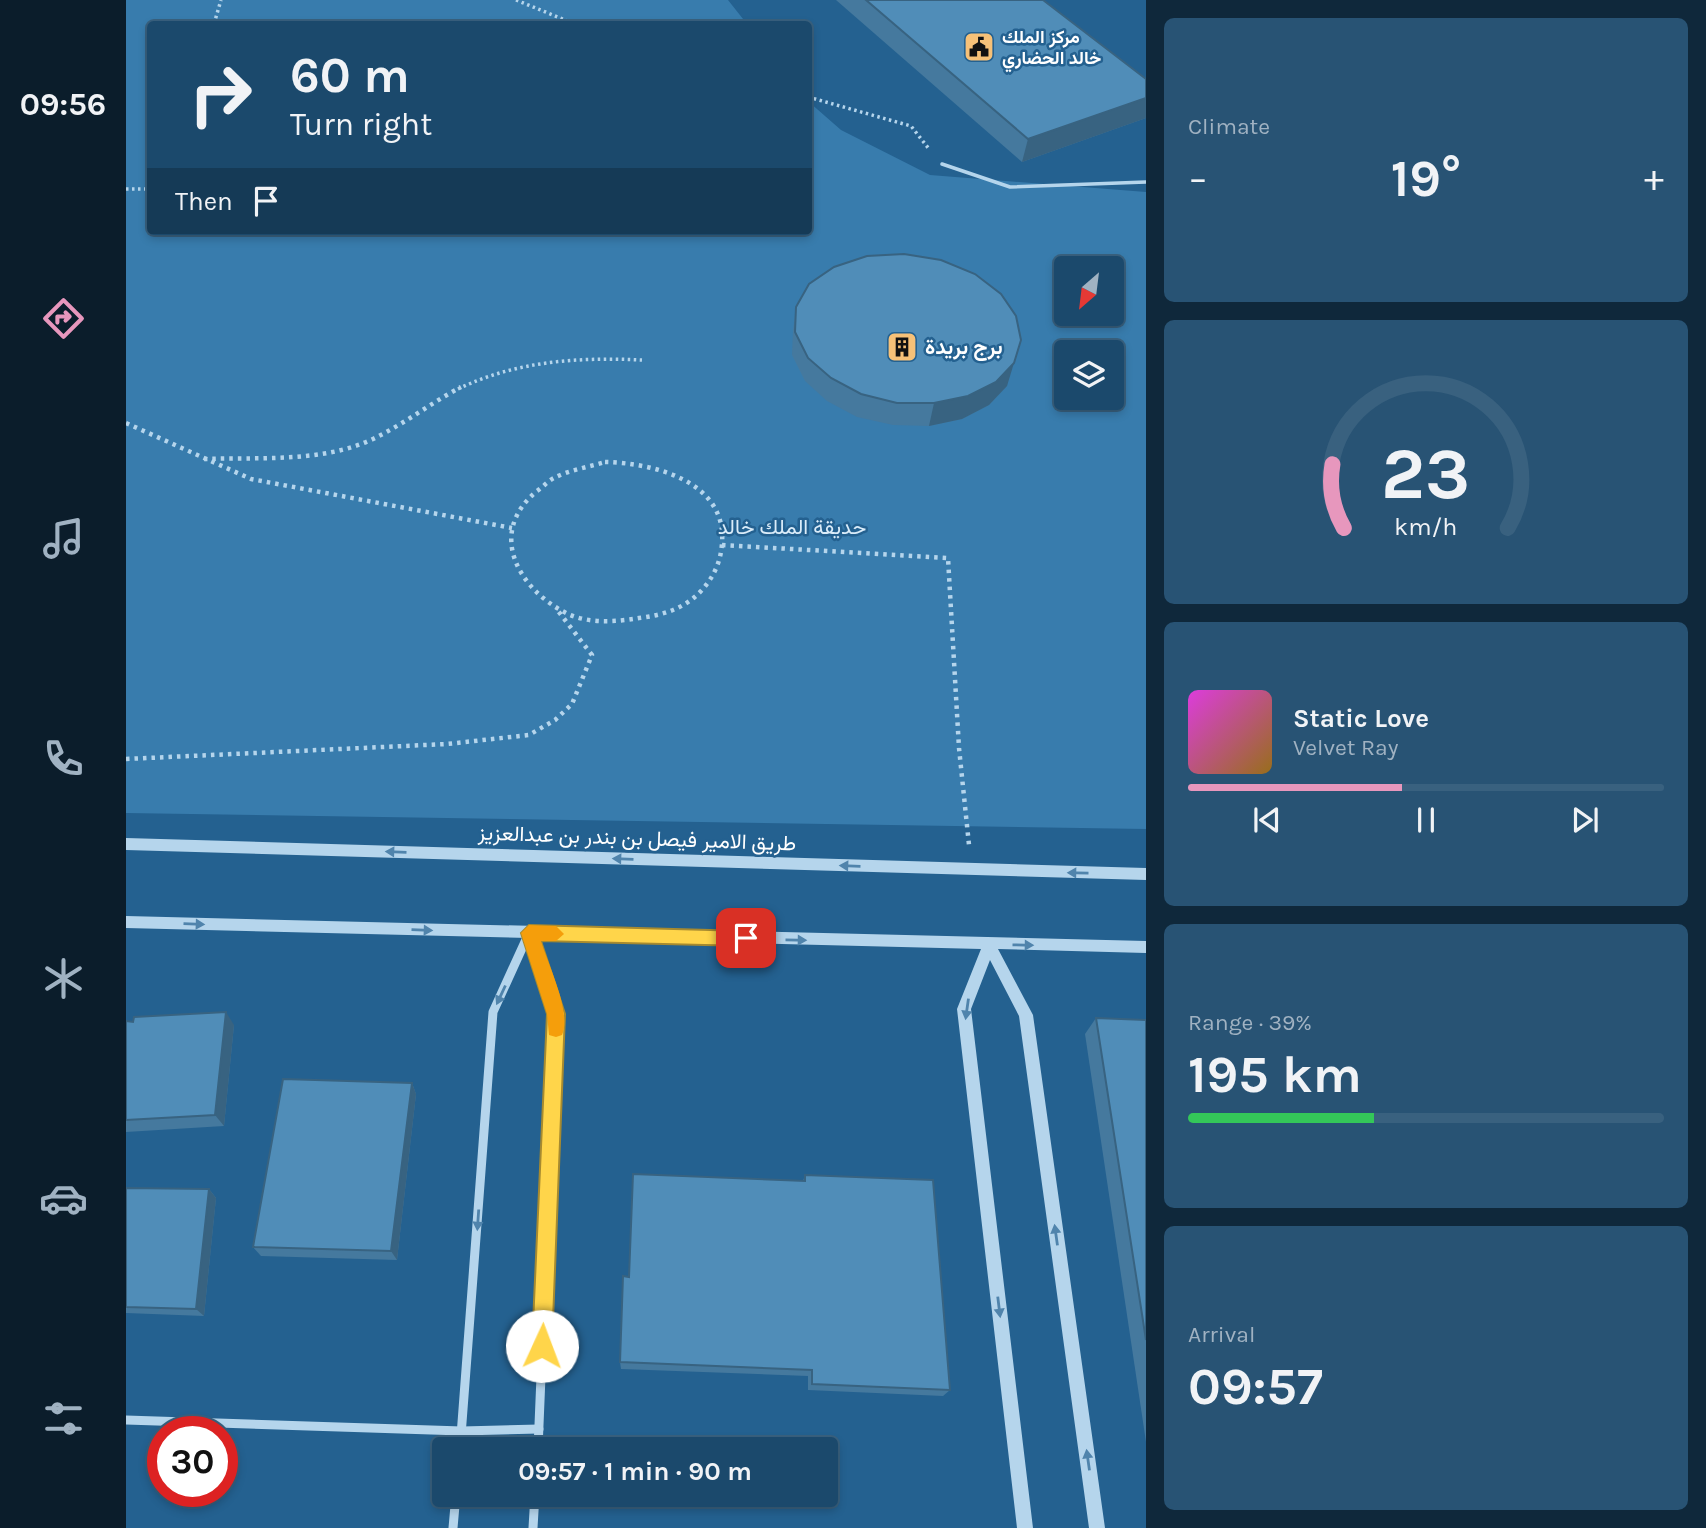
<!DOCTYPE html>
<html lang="en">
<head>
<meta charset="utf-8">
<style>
	:root { --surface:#1b496c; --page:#285374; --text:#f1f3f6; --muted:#a0b2c2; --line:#39617f; --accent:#e797bd }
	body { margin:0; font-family:Karla,Vazirmatn,sans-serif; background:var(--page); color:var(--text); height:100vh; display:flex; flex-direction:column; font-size:26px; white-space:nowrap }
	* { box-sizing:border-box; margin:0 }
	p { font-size:23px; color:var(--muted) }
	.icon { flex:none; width:38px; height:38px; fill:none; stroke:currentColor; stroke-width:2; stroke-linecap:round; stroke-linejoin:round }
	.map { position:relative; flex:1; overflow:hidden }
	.drawer { display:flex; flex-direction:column; gap:18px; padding:18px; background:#0f283b; width:560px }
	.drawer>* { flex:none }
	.guide { position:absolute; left:21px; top:21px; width:665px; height:214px; border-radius:7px; box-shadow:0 4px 10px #0003,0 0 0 2px var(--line); background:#1b496c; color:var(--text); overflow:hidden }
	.needle { width:46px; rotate:208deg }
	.buttons { position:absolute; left:928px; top:256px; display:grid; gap:14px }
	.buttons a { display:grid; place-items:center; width:70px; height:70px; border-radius:7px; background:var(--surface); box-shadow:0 4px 10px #0003,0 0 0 2px var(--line); font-size:35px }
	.speed { position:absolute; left:21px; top:1416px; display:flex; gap:14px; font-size:35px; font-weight:700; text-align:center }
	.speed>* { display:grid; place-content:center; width:91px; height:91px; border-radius:50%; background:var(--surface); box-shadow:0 4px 10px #0003,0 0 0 2px var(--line); line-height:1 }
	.speed .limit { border:10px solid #d22; background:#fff; color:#111 }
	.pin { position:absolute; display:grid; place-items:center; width:60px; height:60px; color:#fff; margin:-30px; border-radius:14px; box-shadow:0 4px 10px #0006 }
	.me { position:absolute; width:77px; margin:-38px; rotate:2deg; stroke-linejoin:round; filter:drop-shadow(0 0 5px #0008) }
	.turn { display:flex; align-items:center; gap:24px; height:147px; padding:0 28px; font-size:32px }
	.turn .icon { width:91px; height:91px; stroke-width:2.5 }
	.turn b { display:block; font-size:49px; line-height:60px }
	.then { display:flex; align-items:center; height:66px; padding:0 28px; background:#0003; gap:14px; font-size:26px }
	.big { font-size:52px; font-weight:700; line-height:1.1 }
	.drawer .widget { flex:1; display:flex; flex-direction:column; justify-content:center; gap:10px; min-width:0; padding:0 24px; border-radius:10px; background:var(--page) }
	.drawer .dial { align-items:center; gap:0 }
	.dial svg { height:182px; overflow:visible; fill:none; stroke:var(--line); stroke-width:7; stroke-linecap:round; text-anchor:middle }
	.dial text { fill:var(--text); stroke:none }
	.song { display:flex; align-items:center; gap:21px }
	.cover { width:84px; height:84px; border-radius:10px; background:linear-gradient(135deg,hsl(300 70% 55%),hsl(40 70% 35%)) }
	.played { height:7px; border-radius:4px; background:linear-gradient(90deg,var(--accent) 45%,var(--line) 45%) }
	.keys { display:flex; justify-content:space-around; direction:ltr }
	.heat { display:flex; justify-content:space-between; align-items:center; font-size:38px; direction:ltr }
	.charge { height:10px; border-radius:5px; background:linear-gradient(90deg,#34c759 39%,var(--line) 0) }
	.trip { position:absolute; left:306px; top:1437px; width:406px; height:70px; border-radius:7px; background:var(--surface); box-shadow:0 4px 10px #0003,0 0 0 2px var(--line); font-weight:700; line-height:70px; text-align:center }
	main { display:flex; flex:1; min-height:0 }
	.menu { display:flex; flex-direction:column; width:126px; justify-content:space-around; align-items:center; background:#0b1d2b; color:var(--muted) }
	.menu .icon { width:49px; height:49px }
	.menu .active { color:var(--accent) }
	.menu b { font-size:32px; color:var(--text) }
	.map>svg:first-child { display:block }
	.green { fill:#387cad; fill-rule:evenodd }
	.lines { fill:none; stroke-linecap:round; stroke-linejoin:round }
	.path-far1 { stroke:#b5d5ec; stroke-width:3.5; stroke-dasharray:2.5 3.5; stroke-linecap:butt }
	.path { stroke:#b5d5ec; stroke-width:4.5; stroke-dasharray:3.5 5; stroke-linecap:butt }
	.service { stroke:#b5d5ec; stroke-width:3.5 }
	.minor { stroke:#b5d5ec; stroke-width:9 }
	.tertiary { fill:#b5d5ec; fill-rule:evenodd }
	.wall { fill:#45799e }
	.shaded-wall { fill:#386381 }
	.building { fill:#508db8; stroke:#386381; stroke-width:2 }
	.oneway { fill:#5084ac }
	.route { fill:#ffd54a; stroke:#a68a30; stroke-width:2 }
	.slow { fill:#f59e0b }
	.labels { text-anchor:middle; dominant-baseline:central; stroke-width:5; stroke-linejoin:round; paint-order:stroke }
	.far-poi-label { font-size:18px; font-weight:bold; fill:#fff; stroke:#246190; text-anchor:start }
	.poi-label { font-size:21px; font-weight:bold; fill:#fff; stroke:#246190; text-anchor:start }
	.park-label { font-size:21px; fill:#daecf9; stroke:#246190 }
	.street-label { font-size:21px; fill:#fff; stroke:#246190 }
</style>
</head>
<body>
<main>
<nav class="menu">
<b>09:56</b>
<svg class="icon active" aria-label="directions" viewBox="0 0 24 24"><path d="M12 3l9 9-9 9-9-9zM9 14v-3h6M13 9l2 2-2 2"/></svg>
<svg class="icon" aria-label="music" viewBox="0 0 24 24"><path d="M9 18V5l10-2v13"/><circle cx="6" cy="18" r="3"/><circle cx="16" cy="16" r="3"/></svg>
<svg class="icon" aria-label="phone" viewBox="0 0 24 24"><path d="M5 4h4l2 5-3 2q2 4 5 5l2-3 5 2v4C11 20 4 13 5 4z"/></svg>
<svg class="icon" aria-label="climate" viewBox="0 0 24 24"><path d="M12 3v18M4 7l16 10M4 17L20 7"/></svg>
<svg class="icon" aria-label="car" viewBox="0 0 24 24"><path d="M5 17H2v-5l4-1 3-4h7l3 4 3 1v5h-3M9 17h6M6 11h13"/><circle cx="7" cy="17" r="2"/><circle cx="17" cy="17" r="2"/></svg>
<svg class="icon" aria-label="filters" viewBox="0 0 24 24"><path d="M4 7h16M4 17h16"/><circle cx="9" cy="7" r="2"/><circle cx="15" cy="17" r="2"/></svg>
</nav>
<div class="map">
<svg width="1020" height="1528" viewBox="0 0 1020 1528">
	<rect width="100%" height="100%" fill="#246190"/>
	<path class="green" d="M0,0h602l19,24h-597v207h658l1,-129 32,28 89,45 216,17v637l-1020,-16zM940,268h45v45h-45zM940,352h45v45h-45z"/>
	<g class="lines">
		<g class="path-far1">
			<polyline points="390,0 449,24"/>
			<polyline points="88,24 95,0"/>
			<polyline points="682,97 785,126 803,149"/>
			<polyline points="0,189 24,189"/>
			<path d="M332,389c58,-28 120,-32 184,-29"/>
		</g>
		<g class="path">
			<polyline points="0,423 125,479 386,528"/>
			<path d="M78,459c55,-2 118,4 169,-20 31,-15 58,-36 88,-52"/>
			<path d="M479,462c48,1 122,19 117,81 -1,18 -8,34 -21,48 -17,18 -38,24 -62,27 -23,4 -51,6 -73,-5 -49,-25 -79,-81 -29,-122 6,-4 11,-10 17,-13 15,-8 35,-11 51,-16z"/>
			<polyline points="596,545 822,558 833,748 843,845"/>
			<polyline points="0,759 321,744 403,735 429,720 446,704 466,655 432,611"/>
		</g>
		<polyline class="service" points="816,164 884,187 1020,182"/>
		<g class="minor">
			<polyline points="403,934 430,1014 412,1449"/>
			<polyline points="0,1420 336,1431 413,1429"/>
			<polyline points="334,1449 367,1012 403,933"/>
			<polyline points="327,1528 330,1494"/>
			<polyline points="407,1528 409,1494"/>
		</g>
		<g class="tertiary">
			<polygon points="0,838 1020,868 1020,880 0,850"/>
			<polygon points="0,916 1020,941 1020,953 872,949 907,1015 979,1528 963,1528 893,1016 864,960 845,1009 907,1528 891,1528 831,1009 855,949 0,928"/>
		</g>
	</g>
	<g class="wall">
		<polygon points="710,0 917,0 1020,79 1020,118 896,162"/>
		<polygon points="670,307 881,386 863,405 836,419 803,426 767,425 731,417 701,401 679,381 666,355 667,330"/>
		<polygon points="970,1018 1020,1020 1020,1442 959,1034"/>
		<polygon points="0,1021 108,1025 98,1126 0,1132"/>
		<polygon points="286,1083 290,1094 271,1260 135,1256 127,1247"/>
		<polygon points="679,1175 824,1390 817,1396 682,1390 682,1376 495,1369 494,1362 503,1277 677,1181"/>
		<polygon points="0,1188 83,1189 90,1198 78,1316 0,1313"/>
	</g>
	<g class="shaded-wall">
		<polygon points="1020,98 1020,118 896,162 902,139"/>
		<polygon points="895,340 881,386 863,405 836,419 803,426 808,403"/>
		<polygon points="100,1012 108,1025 98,1126 89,1115"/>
		<polygon points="286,1083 290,1094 271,1260 265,1251"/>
		<polygon points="83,1189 90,1198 78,1316 70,1309"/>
	</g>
	<g class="building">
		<polygon points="740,0 917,0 1020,79 1020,98 902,139"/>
		<polygon points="778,254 815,260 849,274 875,294 890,316 895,340 888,363 870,382 842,396 808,403 771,403 735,394 705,378 682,358 669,332 670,307 683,284 708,267 741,256"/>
		<polygon points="100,1012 89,1115 0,1120 0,1021 7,1022 8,1017"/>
		<polygon points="970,1018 1020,1020 1020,1340"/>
		<polygon points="157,1079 286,1083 265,1251 127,1247"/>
		<polygon points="507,1174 679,1181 679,1175 807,1180 824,1390 686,1384 686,1370 494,1362 497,1276 503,1277"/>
		<polygon points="0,1188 83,1189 70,1309 0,1307"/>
	</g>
	<defs><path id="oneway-solid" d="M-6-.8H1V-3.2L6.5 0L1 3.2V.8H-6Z" transform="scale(1.75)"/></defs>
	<g class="oneway">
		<use href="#oneway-solid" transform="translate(270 852) rotate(-178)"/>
		<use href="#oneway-solid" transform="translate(497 859) rotate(-178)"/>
		<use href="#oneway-solid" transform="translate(724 866) rotate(-178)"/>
		<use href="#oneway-solid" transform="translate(952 873) rotate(-179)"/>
		<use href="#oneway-solid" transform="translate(68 924) rotate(2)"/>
		<use href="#oneway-solid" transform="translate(296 930) rotate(2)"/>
		<use href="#oneway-solid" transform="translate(670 940) rotate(1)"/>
		<use href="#oneway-solid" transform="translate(897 945) rotate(1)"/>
		<use href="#oneway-solid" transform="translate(375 995) rotate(115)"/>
		<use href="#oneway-solid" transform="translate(841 1009) rotate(98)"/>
		<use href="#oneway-solid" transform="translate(352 1220) rotate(94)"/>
		<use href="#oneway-solid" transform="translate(930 1235) rotate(-98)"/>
		<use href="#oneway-solid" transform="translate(873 1307) rotate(83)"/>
		<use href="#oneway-solid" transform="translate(962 1460) rotate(-98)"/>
	</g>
	<polygon class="route" points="403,925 620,931 628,938 620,946 415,941 439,1014 426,1346 423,1354 416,1357 409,1354 406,1346 421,1014 395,933"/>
	<path class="slow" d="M403,925l27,1 8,8 -8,7h-15c7,24 31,71 21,94l-6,2 -7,-2 -2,-21 -26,-81z"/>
	<defs>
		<g id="civic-square" transform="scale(1.575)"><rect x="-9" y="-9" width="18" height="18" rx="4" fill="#f6c178" stroke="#246190"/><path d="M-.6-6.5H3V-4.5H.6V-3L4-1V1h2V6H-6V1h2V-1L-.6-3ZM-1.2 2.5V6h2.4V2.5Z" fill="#111"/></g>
		<g id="building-square" transform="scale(1.575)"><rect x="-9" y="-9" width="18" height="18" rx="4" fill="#f6c178" stroke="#246190"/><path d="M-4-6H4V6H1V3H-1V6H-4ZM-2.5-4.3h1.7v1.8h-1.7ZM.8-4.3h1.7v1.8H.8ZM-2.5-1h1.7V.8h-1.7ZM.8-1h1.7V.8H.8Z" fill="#111"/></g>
	</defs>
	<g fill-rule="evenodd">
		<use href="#civic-square" x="853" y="47"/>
		<use href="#building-square" x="776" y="347"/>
	</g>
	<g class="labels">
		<g class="far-poi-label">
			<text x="876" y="37">مركز الملك<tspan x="876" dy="21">خالد الحضاري</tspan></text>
		</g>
		<g class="poi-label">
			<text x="799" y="347">برج بريدة</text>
		</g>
		<g class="park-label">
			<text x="666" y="527">حديقة الملك خالد</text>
		</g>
		<g class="street-label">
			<text transform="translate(511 838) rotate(2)">طريق الامير فيصل بن بندر بن عبدالعزيز</text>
		</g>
	</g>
</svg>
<div class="buttons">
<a><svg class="needle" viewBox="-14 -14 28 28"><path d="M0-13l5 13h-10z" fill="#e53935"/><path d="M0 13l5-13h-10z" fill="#a0b2c2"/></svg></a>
<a><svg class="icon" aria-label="layers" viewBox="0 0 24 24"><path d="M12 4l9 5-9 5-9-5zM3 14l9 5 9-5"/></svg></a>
</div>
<div class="speed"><div class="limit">30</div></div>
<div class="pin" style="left:620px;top:938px;background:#d93025"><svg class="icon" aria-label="arrive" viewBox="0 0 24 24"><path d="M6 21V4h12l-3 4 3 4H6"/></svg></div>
<svg class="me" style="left:416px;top:1346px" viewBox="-20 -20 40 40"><circle r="19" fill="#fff"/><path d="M0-13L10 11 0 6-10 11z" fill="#ffd54a"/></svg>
<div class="trip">09:57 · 1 min · 90 m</div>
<div class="guide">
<div class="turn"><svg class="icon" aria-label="right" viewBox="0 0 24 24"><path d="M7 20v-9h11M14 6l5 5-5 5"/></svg><div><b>60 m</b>Turn right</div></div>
<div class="then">Then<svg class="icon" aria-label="arrive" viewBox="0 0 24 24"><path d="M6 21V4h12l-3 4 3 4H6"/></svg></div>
</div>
</div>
<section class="drawer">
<div class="widget"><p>Climate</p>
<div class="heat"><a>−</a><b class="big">19°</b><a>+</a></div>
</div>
<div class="widget dial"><svg viewBox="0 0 100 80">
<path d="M14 69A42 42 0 1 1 86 69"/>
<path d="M14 69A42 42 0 0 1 9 41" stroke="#e797bd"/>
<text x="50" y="56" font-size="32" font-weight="700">23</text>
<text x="50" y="72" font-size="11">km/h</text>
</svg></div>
<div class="widget">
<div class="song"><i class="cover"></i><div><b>Static Love</b><p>Velvet Ray</p></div></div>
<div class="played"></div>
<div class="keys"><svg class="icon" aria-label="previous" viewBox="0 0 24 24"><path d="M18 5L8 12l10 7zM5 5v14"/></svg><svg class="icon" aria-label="pause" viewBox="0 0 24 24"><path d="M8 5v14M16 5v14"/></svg><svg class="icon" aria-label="next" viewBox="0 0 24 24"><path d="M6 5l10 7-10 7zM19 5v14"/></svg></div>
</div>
<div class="widget"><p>Range · 39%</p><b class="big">195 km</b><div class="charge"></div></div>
<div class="widget"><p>Arrival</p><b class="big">09:57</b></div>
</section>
</main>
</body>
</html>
